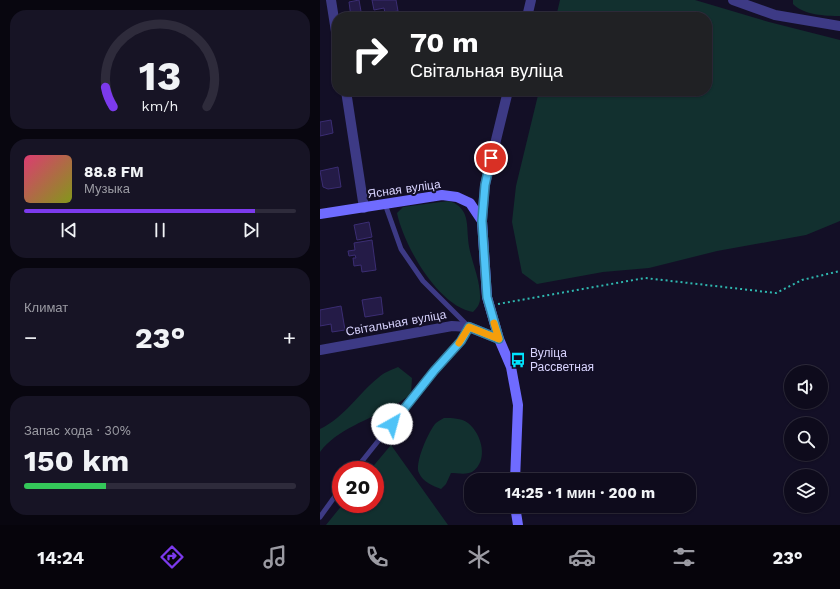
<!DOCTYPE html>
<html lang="ru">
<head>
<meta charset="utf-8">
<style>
	:root { --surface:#0e0b1c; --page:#171425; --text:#f1f3f6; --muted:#9b9ba3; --line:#2e2b3b; --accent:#7c3aed }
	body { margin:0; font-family:"Work Sans",sans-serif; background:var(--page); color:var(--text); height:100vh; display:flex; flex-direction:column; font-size:15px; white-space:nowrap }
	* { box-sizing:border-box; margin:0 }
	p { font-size:13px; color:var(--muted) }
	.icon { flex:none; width:22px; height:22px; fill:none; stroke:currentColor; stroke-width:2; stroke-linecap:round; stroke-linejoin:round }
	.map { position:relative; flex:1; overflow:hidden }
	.details { display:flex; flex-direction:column; gap:10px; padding:10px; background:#08060f; width:320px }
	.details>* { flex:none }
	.guide { position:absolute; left:12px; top:12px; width:380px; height:84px; border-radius:16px; box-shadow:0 1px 3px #0004,0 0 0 1px var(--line); background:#202124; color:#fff; overflow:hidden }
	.fabs { position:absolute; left:464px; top:365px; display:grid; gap:8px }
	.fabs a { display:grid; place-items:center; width:44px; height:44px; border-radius:50%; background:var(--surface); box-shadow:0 1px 3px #0004,0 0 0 1px var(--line); font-size:20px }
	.speed { position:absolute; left:12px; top:461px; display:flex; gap:8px; font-size:20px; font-weight:700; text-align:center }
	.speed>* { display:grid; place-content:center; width:52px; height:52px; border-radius:50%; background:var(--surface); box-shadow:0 1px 3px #0004,0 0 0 1px var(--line); line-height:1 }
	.speed .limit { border:6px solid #d22; background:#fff; color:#111 }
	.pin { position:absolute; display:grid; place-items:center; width:34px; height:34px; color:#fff; margin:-17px; border:2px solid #fff; border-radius:50%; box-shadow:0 1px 4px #0007 }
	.me { position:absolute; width:44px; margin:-22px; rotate:38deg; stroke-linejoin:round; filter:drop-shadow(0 0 3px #0008) }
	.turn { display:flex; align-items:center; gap:14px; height:84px; padding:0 12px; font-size:18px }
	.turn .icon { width:52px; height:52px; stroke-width:2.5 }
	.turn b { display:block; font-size:28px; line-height:34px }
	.big { font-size:30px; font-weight:700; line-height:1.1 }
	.details .widget { flex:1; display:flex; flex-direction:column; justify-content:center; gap:6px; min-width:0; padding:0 14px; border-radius:16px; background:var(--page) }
	.details .dial { align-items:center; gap:0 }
	.dial svg { height:104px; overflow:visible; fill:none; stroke:var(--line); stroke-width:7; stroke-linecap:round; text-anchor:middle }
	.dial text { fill:var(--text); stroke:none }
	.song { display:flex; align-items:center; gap:12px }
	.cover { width:48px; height:48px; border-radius:6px; background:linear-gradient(135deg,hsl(340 70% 55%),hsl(70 70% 35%)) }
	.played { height:4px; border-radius:2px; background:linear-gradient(90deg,var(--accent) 85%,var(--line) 85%) }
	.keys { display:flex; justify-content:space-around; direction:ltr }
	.heat { display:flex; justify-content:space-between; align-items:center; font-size:22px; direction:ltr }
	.charge { height:6px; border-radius:3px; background:linear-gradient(90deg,#34c759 30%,var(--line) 0) }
	.trip { position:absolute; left:144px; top:473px; width:232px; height:40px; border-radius:16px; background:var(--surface); box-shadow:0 1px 3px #0004,0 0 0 1px var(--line); font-weight:700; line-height:40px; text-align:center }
	.tab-bar { display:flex; height:64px; justify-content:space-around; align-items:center; background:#06040b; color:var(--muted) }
	.tab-bar .icon { width:28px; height:28px }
	.tab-bar .active { color:var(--accent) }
	.tab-bar b { font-size:18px; color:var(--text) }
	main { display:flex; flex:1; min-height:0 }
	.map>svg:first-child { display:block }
	.green { fill:#12302f }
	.building { fill:#241b47; stroke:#3b2d73 }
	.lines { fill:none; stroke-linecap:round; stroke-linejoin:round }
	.path { stroke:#2fb8b0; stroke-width:2; stroke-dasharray:2 3; stroke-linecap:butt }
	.lane { stroke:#3d3a85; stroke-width:5 }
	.street { stroke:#3d3a85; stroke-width:10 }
	.secondary { stroke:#6f6bff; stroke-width:10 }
	.route-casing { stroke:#337fa1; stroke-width:10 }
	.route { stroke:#4fc3f7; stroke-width:7 }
	.slow { stroke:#f59e0b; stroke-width:7 }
	.labels { text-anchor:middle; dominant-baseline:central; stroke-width:4; stroke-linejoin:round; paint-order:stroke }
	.street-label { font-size:12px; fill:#d9d4ff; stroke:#130f26 }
	.poi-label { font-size:12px; fill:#d9d4ff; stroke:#130f26; text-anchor:start }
</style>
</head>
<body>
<main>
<section class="details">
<div class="widget dial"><svg viewBox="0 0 100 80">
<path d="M14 69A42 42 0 1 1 86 69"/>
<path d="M14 69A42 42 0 0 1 8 54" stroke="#7c3aed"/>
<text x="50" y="56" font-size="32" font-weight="700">13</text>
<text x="50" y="72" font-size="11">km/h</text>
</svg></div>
<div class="widget">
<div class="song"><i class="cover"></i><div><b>88.8 FM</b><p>Музыка</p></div></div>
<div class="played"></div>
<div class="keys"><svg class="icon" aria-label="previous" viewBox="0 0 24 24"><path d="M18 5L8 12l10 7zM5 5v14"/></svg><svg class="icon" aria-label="pause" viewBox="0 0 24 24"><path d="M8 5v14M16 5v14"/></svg><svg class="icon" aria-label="next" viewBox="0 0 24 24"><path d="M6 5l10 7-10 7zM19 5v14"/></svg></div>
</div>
<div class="widget"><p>Климат</p>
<div class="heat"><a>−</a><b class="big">23°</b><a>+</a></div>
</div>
<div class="widget"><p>Запас хода · 30%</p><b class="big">150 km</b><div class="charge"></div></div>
</section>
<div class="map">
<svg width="520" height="525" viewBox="0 0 520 525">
	<rect width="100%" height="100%" fill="#130f26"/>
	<g class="green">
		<polygon points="240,0 375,0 449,22 520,40 520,221 486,235 397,251 329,268 283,272 217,284 202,273 192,222 196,186 219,91 387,91 387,17 236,17"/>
		<path d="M473,0h47v16c-15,0 -36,-1 -47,-12z"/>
		<path d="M128,201c6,1 11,4 15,10 5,8 4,18 5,27 1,20 13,40 12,61 0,5 -3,9 -7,13 -35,-6 -69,-66 -76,-99l6,-6z"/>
		<path d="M78,367l14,11 -1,16c-6,4 -12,9 -18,12 -24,14 -56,23 -73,46v-23c25,-12 38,-35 58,-51 5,-5 13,-8 20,-11z"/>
		<path d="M124,418c8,0 17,0 24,5 14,11 21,38 4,49 -6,3 -15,1 -21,1l-5,11 -5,5c-8,-3 -18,-7 -22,-16 -5,-9 10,-43 17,-50 2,-2 5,-3 8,-5z"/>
		<polygon points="71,445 128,525 6,525 23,504 55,504 55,470 50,470"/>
	</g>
	<g class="building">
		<polygon points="39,0 42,17 31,17 29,2"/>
		<polygon points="52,0 76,0 78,11 65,13 64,8 54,10"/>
		<polygon points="11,120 13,133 0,136 0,122"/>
		<polygon points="18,167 21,187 8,189 3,187 0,171"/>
		<polygon points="49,222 52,237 37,240 34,225"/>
		<polygon points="52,240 56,270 42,272 41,265 34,266 33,258 36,258 35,255 29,256 28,251 35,250 34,243"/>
		<polygon points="61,297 63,314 45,317 42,300"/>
		<polygon points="21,306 25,330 12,332 11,324 0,326 0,310"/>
	</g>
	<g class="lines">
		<polyline class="path" points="178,304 325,278 456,293 482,280 520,271"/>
		<g class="lane">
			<polyline points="35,470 114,371 141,341 149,327 103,281 81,249 65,204"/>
			<polyline points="0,517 21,488"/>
		</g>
		<g class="street">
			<polyline points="11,0 17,38"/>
			<polyline points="413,0 455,15 520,26"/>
			<polyline points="207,17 211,0"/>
			<polyline points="26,91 44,208"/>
			<polyline points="162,221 165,185 188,91"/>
			<polyline points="0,350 132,326 149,327 179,339"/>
		</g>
		<g class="secondary">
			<polyline points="0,214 122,195 137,197 150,203 162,221 167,297 179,339 191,367 198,405 195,480"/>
			<polyline points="195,506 198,525"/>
		</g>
	</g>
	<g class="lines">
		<g class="route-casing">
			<polyline id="route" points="72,424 114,371 141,341 149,327 179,339 167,297 162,221 165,185 171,158"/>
		</g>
		<use href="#route" class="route"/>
		<polyline class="slow" points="139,343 149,327 179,339 174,323"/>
	</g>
	<defs>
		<g id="bus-bare" transform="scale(1.2)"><path d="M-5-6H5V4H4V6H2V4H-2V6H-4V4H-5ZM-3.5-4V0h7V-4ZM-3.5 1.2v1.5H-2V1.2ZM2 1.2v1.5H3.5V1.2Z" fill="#00e5ff" stroke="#130f26" stroke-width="2.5" paint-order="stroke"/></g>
	</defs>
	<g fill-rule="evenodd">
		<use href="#bus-bare" x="198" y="360"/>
	</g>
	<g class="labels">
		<g class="street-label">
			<text transform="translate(84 189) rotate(-8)">Ясная вуліца</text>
			<text transform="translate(76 323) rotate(-10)">Світальная вуліца</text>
		</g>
		<g class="poi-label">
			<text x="210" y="353">Вуліца<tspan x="210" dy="14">Рассветная</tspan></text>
		</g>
	</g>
</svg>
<div class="fabs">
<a><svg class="icon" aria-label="sound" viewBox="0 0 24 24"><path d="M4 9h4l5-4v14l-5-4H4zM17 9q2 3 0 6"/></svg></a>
<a><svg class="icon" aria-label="search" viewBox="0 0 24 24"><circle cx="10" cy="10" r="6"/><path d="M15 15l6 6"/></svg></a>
<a><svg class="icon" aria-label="layers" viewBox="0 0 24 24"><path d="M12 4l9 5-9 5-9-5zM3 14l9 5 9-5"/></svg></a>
</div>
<div class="speed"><div class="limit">20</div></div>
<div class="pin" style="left:171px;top:158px;background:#d93025"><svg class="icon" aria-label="arrive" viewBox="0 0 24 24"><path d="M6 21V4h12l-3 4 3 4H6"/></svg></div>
<svg class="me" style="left:72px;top:424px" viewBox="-20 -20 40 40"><circle r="19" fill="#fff"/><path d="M0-13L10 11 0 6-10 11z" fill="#4fc3f7"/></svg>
<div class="trip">14:25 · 1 мин · 200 m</div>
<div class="guide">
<div class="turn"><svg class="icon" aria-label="right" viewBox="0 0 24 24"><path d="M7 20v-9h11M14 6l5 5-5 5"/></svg><div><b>70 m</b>Світальная вуліца</div></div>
</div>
</div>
</main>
<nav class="tab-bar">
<b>14:24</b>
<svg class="icon active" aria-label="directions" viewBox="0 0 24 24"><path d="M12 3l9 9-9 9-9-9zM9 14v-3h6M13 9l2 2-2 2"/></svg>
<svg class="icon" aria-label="music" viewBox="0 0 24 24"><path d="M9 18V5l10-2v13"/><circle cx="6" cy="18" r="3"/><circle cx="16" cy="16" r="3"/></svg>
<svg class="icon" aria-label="phone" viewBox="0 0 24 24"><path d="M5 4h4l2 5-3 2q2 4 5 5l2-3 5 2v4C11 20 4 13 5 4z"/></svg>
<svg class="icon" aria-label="climate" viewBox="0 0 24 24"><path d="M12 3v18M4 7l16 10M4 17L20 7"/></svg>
<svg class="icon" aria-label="car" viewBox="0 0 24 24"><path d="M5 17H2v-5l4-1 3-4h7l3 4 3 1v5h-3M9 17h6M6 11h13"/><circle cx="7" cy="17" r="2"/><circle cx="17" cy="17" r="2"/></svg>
<svg class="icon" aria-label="filters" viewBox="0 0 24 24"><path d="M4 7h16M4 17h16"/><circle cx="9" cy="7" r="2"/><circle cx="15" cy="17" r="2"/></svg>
<b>23°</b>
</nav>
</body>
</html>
